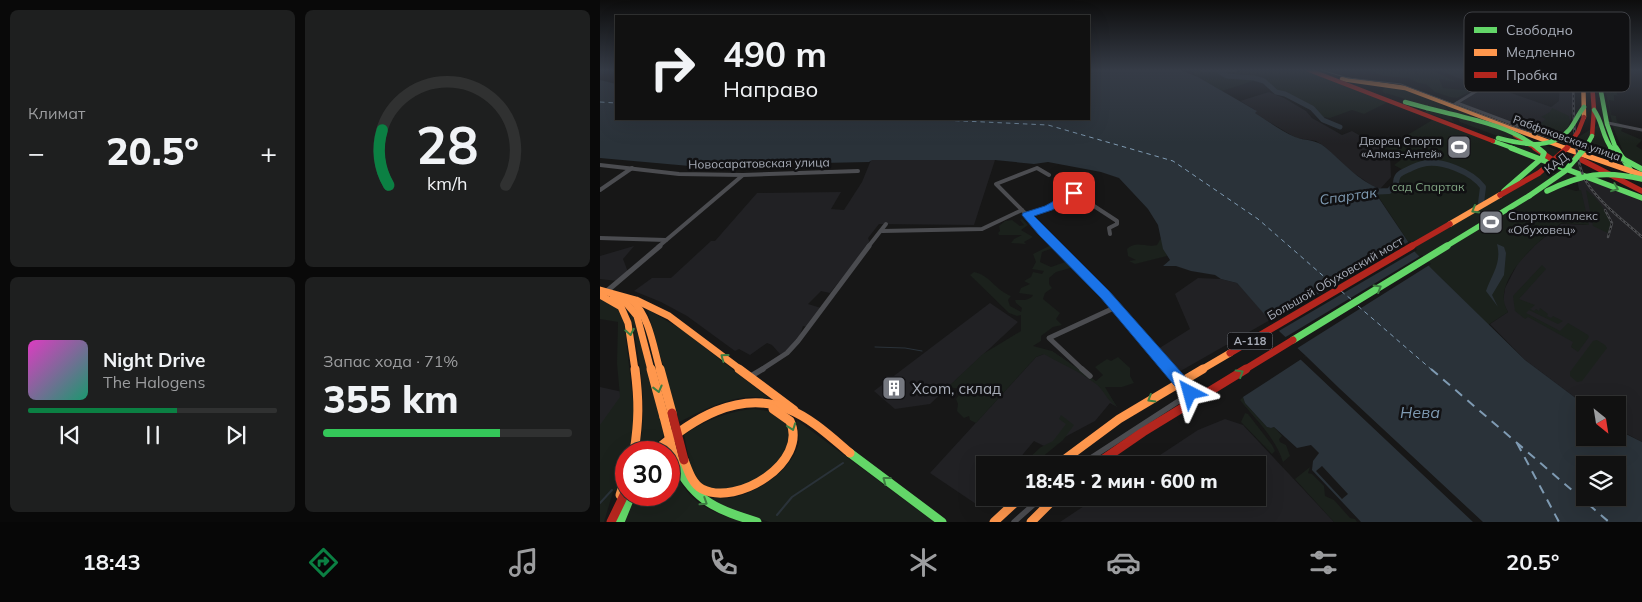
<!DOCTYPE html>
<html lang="ru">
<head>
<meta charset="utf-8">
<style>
	:root { --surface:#111; --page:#1e1f1f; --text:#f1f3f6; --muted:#9c9d9f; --line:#303131; --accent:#0b8043 }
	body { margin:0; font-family:Mulish,sans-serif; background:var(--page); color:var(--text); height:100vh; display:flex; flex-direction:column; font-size:19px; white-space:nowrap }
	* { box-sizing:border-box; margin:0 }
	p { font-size:16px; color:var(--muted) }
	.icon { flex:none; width:28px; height:28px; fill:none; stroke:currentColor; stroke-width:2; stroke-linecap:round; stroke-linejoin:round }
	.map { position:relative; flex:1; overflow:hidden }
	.panel { display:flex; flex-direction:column; gap:10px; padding:10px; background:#090909; width:600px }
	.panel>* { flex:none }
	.hud { position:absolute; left:15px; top:15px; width:475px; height:105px; border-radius:0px; box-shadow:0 5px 20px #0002,0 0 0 1px var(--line); background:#111; color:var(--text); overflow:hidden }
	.needle { width:32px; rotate:150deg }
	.tools { position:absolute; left:976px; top:396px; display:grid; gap:10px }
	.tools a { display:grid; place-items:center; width:50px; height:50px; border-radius:0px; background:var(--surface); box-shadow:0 5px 20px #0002,0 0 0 1px var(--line); font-size:25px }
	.speed { position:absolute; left:15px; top:441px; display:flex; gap:10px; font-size:25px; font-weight:700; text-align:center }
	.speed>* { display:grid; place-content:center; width:65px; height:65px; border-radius:50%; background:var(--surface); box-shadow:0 5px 20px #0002,0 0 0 1px var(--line); line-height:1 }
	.speed .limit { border:8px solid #d22; background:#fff; color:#111 }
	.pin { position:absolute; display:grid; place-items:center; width:42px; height:42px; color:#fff; margin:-21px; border-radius:10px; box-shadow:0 2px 8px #0006 }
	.me { position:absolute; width:55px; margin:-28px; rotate:321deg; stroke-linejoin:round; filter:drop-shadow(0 0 4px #0008) }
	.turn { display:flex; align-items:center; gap:18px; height:105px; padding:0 25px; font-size:22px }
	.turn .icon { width:65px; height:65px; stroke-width:2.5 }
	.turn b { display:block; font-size:35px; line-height:42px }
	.big { font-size:38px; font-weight:800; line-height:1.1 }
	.panel .tile { flex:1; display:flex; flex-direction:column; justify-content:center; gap:8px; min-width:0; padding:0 18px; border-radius:8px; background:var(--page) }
	.panel .dial { align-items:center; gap:0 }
	.dial svg { height:130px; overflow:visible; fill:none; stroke:var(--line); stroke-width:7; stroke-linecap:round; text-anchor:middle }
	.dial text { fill:var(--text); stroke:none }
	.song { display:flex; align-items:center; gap:15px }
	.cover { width:60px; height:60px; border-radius:8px; background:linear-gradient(135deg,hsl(310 70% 55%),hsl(160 70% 35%)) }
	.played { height:5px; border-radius:2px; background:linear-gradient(90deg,var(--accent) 60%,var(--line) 60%) }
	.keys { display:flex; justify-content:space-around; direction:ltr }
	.heat { display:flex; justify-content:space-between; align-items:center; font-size:28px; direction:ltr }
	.charge { height:8px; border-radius:4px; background:linear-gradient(90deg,#34c759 71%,var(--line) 0) }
	.panel .tiles { flex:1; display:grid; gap:10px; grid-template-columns:repeat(2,1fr) }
	.trip { position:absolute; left:376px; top:456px; width:290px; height:50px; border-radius:0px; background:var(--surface); box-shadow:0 5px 20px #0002,0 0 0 1px var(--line); font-weight:800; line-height:50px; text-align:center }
	.dock { display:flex; height:80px; justify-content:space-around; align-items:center; background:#070707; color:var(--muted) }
	.dock .icon { width:35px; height:35px }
	.dock .active { color:var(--accent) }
	.dock b { font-size:22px; color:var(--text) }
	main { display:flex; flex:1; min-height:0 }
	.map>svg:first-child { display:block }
	.built { fill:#212124 }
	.green { fill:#1b211c }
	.water { fill:#2a3239; fill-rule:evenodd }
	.pier { fill:#171717 }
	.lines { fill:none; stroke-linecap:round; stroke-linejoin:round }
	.stream-far1 { stroke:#2a3239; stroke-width:1 }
	.stream { stroke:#2a3239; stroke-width:2 }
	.river-far1 { stroke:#2a3239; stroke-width:5 }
	.river { stroke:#2a3239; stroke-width:6 }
	.ferry-far1 { stroke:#7f9bb3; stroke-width:1; stroke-dasharray:4.5 4; stroke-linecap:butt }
	.ferry { stroke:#7f9bb3; stroke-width:2; stroke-dasharray:9 7; stroke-linecap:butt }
	.street-far3 { stroke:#4b4c50; stroke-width:3 }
	.street-far2 { stroke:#4b4c50; stroke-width:4 }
	.street-far1 { stroke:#4b4c50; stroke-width:5 }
	.street { stroke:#4b4c50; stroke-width:5.5 }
	.fast-far3 { stroke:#63d668; stroke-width:4.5 }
	.fast-far2 { stroke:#63d668; stroke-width:5.5 }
	.fast-far1 { stroke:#63d668; stroke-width:7 }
	.fast { stroke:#63d668; stroke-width:9 }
	.slow-far3 { stroke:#ff974d; stroke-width:4.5 }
	.slow-far2 { stroke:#ff974d; stroke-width:5.5 }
	.slow-far1 { stroke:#ff974d; stroke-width:7 }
	.slow { stroke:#ff974d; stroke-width:9 }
	.jam-far3 { stroke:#b3261e; stroke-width:4.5 }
	.jam-far2 { stroke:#b3261e; stroke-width:5.5 }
	.jam-far1 { stroke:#b3261e; stroke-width:7 }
	.jam { stroke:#b3261e; stroke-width:9 }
	.tram { stroke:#4b4c4f; stroke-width:1 }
	.rail-casing { stroke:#4b4c4f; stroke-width:2.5 }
	.rail { stroke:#111113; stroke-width:1; stroke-dasharray:2.5; stroke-linecap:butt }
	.fast-bridge-far1 { stroke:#63d668; stroke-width:4.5 }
	.fast-bridge { stroke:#63d668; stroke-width:5.5 }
	.slow-bridge-far1 { stroke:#ff974d; stroke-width:7 }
	.slow-bridge { stroke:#ff974d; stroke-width:9 }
	.jam-bridge-far3 { stroke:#b3261e; stroke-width:4.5 }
	.jam-bridge-far2 { stroke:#b3261e; stroke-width:5.5 }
	.jam-bridge-far1 { stroke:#b3261e; stroke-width:7 }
	.jam-bridge { stroke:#b3261e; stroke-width:9 }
	.oneway { stroke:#3e7d42 }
	.route { fill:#1a73e8; stroke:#114b97 }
	.labels { text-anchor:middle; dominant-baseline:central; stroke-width:5; stroke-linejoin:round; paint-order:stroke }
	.far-street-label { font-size:11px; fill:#a8adb8; stroke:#111113 }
	.far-poi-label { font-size:11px; fill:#a8adb8; stroke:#111113; text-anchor:end }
	.shield { fill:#111113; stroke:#7b7e86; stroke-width:1 }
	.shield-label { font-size:11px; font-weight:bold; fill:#a8adb8 }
	.street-label { font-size:12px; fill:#a8adb8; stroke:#111113 }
	.park-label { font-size:12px; fill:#7fa381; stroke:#111113 }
	.poi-label { font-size:12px; fill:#a8adb8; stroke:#111113; text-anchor:start }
	.water-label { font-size:14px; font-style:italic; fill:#7f9bb3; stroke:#111113 }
	.near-poi-label { font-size:15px; fill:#a8adb8; stroke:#111113; text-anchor:start }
	.near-water-label { font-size:16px; font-style:italic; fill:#7f9bb3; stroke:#111113 }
	.key { fill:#111113; stroke:#3e4045; stroke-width:1 }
	.key-label { font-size:14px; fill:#a8adb8 }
</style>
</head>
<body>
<main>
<section class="panel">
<div class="tiles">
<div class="tile"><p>Климат</p>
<div class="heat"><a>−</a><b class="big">20.5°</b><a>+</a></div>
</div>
<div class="tile dial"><svg viewBox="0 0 100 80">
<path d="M14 69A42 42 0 1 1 86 69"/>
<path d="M14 69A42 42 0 0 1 10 35" stroke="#0b8043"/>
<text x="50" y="56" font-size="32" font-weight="700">28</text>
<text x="50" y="72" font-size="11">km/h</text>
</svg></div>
<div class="tile">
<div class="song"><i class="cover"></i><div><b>Night Drive</b><p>The Halogens</p></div></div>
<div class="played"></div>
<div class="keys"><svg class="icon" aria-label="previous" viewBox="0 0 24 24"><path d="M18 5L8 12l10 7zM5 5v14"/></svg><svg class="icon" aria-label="pause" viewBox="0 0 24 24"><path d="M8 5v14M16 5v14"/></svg><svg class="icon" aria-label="next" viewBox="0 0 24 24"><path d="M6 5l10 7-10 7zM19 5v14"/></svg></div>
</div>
<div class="tile"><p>Запас хода · 71%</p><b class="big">355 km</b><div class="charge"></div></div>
</div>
</section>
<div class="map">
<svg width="1042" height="522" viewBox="0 0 1042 522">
	<rect width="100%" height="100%" fill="#171717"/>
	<g class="built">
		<polygon points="838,70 902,70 877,85"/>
		<polygon points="959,70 971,70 973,115 971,114 971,120 965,128 955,137 860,103 888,85 951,107 959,101 960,74 957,74"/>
		<polygon points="669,92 684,98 706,111 712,118 742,135 752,131 790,153 791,177 780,189 771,185 745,167 725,147 716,141 696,138 654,113 655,110 640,101"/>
		<polygon points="271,160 395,160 374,225 279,224 268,238 270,243 230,293 221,291 208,304 221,308 207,327 203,326 200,335 186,352 180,354 172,345 167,343 150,355 139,349 135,351 87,316 61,302 34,291 52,278 71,278 111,241 115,241 157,193 241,192 231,209 244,210 262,182"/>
		<polygon points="981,177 1042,201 1042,442 1018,429 1018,405 985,405 925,360 890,324 908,312 903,303 905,288 918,263 935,245 961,224 987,225 977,180"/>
		<polygon points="34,246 23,259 28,272 17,281 0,279 0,256"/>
		<polygon points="598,278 621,279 637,283 670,320 577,373 558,349 590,329 575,294"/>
		<polygon points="390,303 418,322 330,404 295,409 274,391"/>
		<polygon points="452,351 504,387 517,407 510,403 495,421 446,447 434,441 414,465 385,465 386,498 379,506 330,473 436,357"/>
		<polygon points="0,387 27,393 0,430"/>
		<polygon points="625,419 643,425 734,522 460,522 496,498 658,498 658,465 545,465 598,430"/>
	</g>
	<g class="green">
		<polygon points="593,70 616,72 704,70 788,102 764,114 752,110 730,118 723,117 714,108 675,91 666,82 659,79 622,91 593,74 594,73 591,71"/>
		<polygon points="768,70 812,70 818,75 816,70 830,70 857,82 839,79 843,88 864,90 871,87 875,89 857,98 850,97 835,92 826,84 818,83 809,78 784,76"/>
		<polygon points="996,73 1002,112 1015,150 1013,154 980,144 978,137 1003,122"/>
		<polygon points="1004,82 1018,85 1016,85 1017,95 1020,96 1014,95 1014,101 1009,100 1011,115 1016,116 1017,122 1024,125 1012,123"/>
		<path d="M785,87c15,1 50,10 61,21 3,4 5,10 8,14l-30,-10 6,-5 -44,-14 1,2 -5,-4z"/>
		<path d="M845,104l131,54 5,14c-35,-9 -92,-67 -127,-55z"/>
		<polygon points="952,108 969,116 970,121 968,129 962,133 940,124 946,119 941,117 950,112"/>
		<polygon points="861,117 866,117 909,133 957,163 899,142 900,137 860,122 858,119"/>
		<path d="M834,119l127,50 -2,2 15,5 -16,10 18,5 5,-1 8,35 -28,-2c-22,18 -72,58 -53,89l-20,13 -73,-73 -39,-59 15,-5 8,-14 6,-3 -11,-6 8,-6 -18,-10z"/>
		<polygon points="1012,124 1023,127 1021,131 1042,140 1036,146 1042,150 1042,167 1025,157"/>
		<path d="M986,190c11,8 24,24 26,39l-2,-1 -2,5 -15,-7z"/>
		<polygon points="422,219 428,225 421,230 433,237 424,242 426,244 411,243 414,239 422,235 399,235 398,233 400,231 399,226 405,221 412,220 420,226 424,225 420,220"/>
		<path d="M561,238l6,18 -32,8 -6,-3 7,-1 -8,-4 -1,-7c9,-9 19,-1 30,-4z"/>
		<path d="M453,244l3,3 -14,5 -2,10 11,5 17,-6 6,6 -18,5 -7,6v6l3,4 -7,5 -2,6 17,14 -4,6 6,6 -9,2 -12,9v5l-8,5 19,5 44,30 7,-6 -8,-8 12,-8 4,2 7,-4 12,11v8l4,7 -12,4h-17l12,20c-10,-6 -12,-16 -21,-23 -15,-12 -35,-20 -52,-30l-8,3 -60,66 -6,-3 -1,-4 -5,2 -7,-7 1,-7 -2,-5 6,-8 -2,-2 -12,-2 35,-33 38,-23v-16l-4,1 -8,-3 -39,-38 4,-3c16,3 21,18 37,24l-3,4 2,6 11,6 1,-4 -6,-5 -1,-3c6,0 15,1 18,-5l-14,-2 2,-5 9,-4 -6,-3 7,-4 2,-5 9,2 2,-3 -12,-2 4,-7 -3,-8z"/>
		<polygon points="942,265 946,269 919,299 935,305 930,309 934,311 936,309 939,311 940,308 948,314 947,316 951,318 953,316 963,321 958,324 929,310 926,313 960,331 968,323 988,335 989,337 978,352 971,347 973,342 928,317 925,319 915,311 913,296"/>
		<polygon points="0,298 18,308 24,321 34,410 30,452 26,452 26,465 17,490 13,492 4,522 0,522 0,425 20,397 17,363 18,322 0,319"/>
		<path d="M47,309l37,22 86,68c-31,-8 -63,9 -91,23z"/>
		<path d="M32,315l7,12 25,109 -17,16h-9c11,-39 2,-96 -8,-136z"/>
		<polygon points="997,340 1005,345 1007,348 982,381 977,382 970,376 970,372 993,341"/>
		<path d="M643,397l2,6 22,24 4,1 3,-1 8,9 -3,3 1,3 6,3 4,11 -7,6c-8,-25 -27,-42 -43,-62z"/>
		<path d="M154,409c17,2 31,5 35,23 0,4 2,8 1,11 -8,24 -56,57 -81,45 -19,-8 -21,-36 -25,-53 21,-15 45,-24 70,-26z"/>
		<polygon points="645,413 648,414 672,445 675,451 672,454 641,422"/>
		<polygon points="461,415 474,425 463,440 436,462 429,463 428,459 441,447 453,441 466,424 459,419"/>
		<path d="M197,420l137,102h-165l-44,-14 -18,-10c7,-1 15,1 23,0 28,-5 62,-27 69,-56 1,-8 -3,-17 -2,-22z"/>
		<path d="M69,454c14,44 30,54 73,68h-118l11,-27h34z"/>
		<polygon points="710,467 708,473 712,474 724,486 725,496 734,500 750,518 755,519 757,522 734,522 695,479"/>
	</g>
	<g class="water">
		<path d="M489,70h91l18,7 57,33 2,1 -2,2c13,8 26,18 40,24 10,4 21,2 30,10 18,15 32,33 55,42l-2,2 2,2 -4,1 39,58 22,22 88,86 60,45v33h33v-8l24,12v80h-281l-49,-52 1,-9 6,-8 -8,-8 -14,3 -23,-21 -3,1 -4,-1 -22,-24 -2,-6 63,-41 -26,-24 -43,-49 -16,-4 -6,-4 -24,-4 -15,-5h-13l7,-6 -7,-11 -5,-24 -10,-16 -29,-31 -18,-6 -53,-10 -14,2 -39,-4h-123l-3,2 -139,3 -18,3 -112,-10v-78l16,4v35h473zM985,465h33v33h-33z"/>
		<path d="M897,244l7,3 2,6 -2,22 -12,20 6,12 -12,-16c6,-17 16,-28 11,-47z"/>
	</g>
	<g class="pier">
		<polygon points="810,241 817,250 677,332 669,322"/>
		<polygon points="822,255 831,264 696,349 684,338"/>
		<polygon points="706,356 739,388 883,522 873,522 700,359"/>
		<polygon points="722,466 748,494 742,499 716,471"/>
	</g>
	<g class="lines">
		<polyline class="stream-far1" points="275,347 305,348 322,351"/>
		<g class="stream">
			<polyline points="0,503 12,490"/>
			<polyline points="177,515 192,497 243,463"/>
		</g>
		<polyline class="river-far1" points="620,72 627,76 654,78 664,81 676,92 685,94 712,108 723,120 740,127"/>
		<path class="river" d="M768,192l21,-1 7,-7c0,-9 4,-11 11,-14 5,-2 9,-5 15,-6 19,-5 50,8 61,23l-2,16"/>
		<g class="ferry-far1">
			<polyline points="0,102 16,103"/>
			<polyline points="321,119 448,125 573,161 658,219 736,287"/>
			<polyline points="741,291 752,300"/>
			<polyline points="758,306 832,370"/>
		</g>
		<g class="ferry">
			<polyline points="831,369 1009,522"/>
			<polyline points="917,443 959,522"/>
		</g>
		<g class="street-far3">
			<polyline points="602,70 635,70"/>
			<polyline points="857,103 916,125 993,149"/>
			<polyline points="855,104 911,70"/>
			<polyline points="1008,123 1042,130"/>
		</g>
		<g class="street-far2">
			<polyline points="989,148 1021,158"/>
			<polyline points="0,165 79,174 143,175 258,171"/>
			<polyline points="449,175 437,168 396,184 459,247"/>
			<polyline points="0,190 32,168"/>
			<polyline points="427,215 449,208 474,193 517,221 517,224 509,228 510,234"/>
			<polyline points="282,231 382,229 422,210"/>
			<polyline points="0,238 66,240"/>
			<polyline points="58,247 143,175"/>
			<polyline points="268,247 286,224"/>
		</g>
		<g class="street-far1">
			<polyline points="458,246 505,294 571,370"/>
			<polyline points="7,291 60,246"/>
			<polyline points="161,370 187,353 198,341 269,246"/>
			<polyline points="483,370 449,338 516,307"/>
		</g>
		<g class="street">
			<polyline points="482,369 490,376"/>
			<polyline points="151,376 163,369"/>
			<polyline points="480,465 591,393 570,369"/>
			<polyline points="414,522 441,498"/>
		</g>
		<g class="fast-far3">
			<polyline points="997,70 1007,124 1016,149"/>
			<polyline points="805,102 827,108"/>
			<polyline points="893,141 915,149"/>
		</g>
		<g class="fast-far2">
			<polyline points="911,148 1042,198"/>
			<polyline points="1016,148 1031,171"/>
			<polyline points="845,247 929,196"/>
		</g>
		<polyline class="fast-far1" points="693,340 847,246"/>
		<g class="fast">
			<polyline points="250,453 342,522"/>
			<path d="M76,464c19,38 43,46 81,58"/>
			<polyline points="20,522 31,495"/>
		</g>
		<g class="slow-far3">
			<polyline points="983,70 984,117"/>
			<polyline points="742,79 805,88 968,149"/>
		</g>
		<g class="slow-far2">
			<polyline points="964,148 1042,175"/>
			<polyline points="850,224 900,195"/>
		</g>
		<g class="slow-far1">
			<polyline points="0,290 36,300 69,316 141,370"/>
			<polyline points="0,295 21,307 28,323 35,370"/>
			<polyline points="13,298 27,304 37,316 51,370"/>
			<path d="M32,300c18,18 21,46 28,70"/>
		</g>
		<g class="slow">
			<polyline points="51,369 64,417"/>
			<polyline points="60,369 72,413"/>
			<polyline points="139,369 194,410"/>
			<path d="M34,452c5,-32 5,-51 1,-83"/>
			<path d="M54,452c37,-32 84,-63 134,-43 23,9 43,28 62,44"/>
			<path d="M84,460c4,10 8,24 18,29 35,18 107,-27 88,-68l-17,-12"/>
			<polyline points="20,495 26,477"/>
			<polyline points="394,522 420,498"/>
			<polyline points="431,522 455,498"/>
		</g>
		<g class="jam-far3">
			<polyline points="709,70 893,141"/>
			<polyline points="991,70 994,110 992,136"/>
			<polyline points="915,135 937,149"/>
		</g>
		<g class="jam-far2">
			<polyline points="935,148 956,162"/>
			<polyline points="976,157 1042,191"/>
		</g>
		<polyline class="jam-far1" points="644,370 693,340"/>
		<g class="jam">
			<polyline points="495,465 543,432 646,369"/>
			<polyline points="11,522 26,491"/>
		</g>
		<polyline class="tram" points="721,70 748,78 801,84 911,126 1042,168"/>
		<g class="rail-casing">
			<g id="rail">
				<path d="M973,70c1,31 -2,87 14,113 14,21 36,37 55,54"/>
				<polyline points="1005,210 1012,223 1008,237"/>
			</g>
		</g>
		<use href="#rail" class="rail"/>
		<g class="fast-bridge-far1">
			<path d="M827,108c38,10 81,16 112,41"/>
			<path d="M994,110c9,12 8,27 18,39"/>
			<path d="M898,138c23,6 52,13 71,-8 6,-7 9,-16 15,-23"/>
			<polyline points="985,149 992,136"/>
		</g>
		<g class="fast-bridge">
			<polyline points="1011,148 1025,160 1042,169"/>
			<polyline points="904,191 942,158 944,153 938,148"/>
			<path d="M947,191c35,-17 57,-21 95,-12"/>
			<polyline points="929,196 965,171 985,148"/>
		</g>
		<polyline class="slow-bridge-far1" points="601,370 630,353"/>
		<g class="slow-bridge">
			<polyline points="64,417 76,464"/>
			<polyline points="457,465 519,419 603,369"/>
		</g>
		<polyline class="jam-bridge-far3" points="966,149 978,132 984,117"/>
		<g class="jam-bridge-far2">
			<polyline points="900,195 939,173 967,148"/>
			<polyline points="810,247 850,224"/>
		</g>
		<polyline class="jam-bridge-far1" points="630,353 812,246"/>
		<polyline class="jam-bridge" points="72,413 84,460"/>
	</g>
	<defs><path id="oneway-chevron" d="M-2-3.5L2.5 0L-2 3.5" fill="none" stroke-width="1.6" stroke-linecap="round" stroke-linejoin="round" transform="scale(1.25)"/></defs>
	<g class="oneway">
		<use href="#oneway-chevron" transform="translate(1015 188) rotate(22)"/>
		<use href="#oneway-chevron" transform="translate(875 210) rotate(150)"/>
		<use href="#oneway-chevron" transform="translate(778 288) rotate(-31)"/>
		<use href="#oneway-chevron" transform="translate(30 332) rotate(80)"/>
		<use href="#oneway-chevron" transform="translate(124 357) rotate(-144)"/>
		<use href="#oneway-chevron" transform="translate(640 373) rotate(-31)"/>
		<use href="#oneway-chevron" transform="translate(58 389) rotate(76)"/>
		<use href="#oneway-chevron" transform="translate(551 399) rotate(149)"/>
		<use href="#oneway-chevron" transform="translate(192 427) rotate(70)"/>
		<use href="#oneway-chevron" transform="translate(286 480) rotate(-143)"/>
		<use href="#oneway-chevron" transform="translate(104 502) rotate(33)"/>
	</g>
	<linearGradient id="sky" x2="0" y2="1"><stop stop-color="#0d0d0d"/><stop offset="0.49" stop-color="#363c47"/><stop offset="1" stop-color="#363c47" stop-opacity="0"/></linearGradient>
	<rect width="1042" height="143" fill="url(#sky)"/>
	<polygon class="route" points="474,190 478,191 478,195 452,210 434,216 509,291 596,389 598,393 596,398 590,399 585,398 501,298 439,235 422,215 423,213 445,206"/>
	<defs>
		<g id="stadium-square" transform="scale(1.25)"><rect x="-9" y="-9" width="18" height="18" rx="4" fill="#757880" stroke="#111113"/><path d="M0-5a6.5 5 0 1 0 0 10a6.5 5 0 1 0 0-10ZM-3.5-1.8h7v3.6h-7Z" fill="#fff"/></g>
		<g id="building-square" transform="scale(1.25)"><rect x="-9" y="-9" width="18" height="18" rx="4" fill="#757880" stroke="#111113"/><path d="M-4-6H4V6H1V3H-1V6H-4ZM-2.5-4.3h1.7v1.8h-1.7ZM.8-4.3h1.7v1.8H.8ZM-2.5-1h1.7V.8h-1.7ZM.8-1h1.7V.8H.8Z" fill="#fff"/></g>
	</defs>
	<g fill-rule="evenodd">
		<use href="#stadium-square" x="859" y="147"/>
		<use href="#stadium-square" x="891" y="222"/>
		<use href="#building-square" x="294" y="388"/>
	</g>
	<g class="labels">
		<g class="far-street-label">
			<text transform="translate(967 138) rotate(20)">Рабфаковская улица</text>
		</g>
		<g class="far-poi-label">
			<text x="842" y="141">Дворец Спорта<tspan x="842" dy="13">«Алмаз-Антей»</tspan></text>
		</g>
		<rect class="shield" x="627.5" y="332.5" width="45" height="17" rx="4"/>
		<g class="shield-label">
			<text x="650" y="341">А-118</text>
		</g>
		<g class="street-label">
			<text transform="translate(159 163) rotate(-1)">Новосаратовская улица</text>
			<text transform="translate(956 163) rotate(-38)">КАД</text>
			<text transform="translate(735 278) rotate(-30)">Большой Обуховский мост</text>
		</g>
		<g class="park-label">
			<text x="828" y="186">сад Спартак</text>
		</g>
		<g class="poi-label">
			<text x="908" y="215">Спорткомплекс<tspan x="908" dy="14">«Обуховец»</tspan></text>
		</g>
		<g class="water-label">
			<text transform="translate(748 196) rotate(-8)">Спартак</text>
		</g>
		<g class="near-poi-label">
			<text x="312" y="388">Xсom, склад</text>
		</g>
		<g class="near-water-label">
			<text x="820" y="412">Нева</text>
		</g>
	</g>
	<rect x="864" y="12" width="166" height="80" rx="8" class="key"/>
	<rect x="874" y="27" width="23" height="6" fill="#63d668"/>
	<rect x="874" y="49" width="23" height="7" fill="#ff974d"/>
	<rect x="874" y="72" width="23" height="6" fill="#b3261e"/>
	<g class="key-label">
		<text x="906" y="35">Свободно</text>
		<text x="906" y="57">Медленно</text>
		<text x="906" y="80">Пробка</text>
	</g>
</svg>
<div class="tools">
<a><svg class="needle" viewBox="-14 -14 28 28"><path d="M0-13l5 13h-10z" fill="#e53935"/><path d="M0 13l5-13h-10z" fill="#9c9d9f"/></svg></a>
<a><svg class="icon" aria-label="layers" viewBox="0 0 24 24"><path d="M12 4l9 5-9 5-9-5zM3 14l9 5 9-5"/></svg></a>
</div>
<div class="speed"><div class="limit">30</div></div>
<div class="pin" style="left:474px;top:193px;background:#d93025"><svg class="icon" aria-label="arrive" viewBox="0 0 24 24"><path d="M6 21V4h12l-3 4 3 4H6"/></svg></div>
<svg class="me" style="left:590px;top:393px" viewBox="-20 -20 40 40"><path d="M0-17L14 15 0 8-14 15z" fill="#1a73e8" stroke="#fff" stroke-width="4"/></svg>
<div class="trip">18:45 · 2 мин · 600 m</div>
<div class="hud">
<div class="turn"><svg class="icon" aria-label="right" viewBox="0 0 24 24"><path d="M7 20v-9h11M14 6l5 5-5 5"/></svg><div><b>490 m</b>Направо</div></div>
</div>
</div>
</main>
<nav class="dock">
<b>18:43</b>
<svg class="icon active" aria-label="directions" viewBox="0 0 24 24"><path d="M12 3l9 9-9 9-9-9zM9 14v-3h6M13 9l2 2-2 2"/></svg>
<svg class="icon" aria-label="music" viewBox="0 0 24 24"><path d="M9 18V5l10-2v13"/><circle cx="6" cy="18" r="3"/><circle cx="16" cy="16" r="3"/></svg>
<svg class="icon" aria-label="phone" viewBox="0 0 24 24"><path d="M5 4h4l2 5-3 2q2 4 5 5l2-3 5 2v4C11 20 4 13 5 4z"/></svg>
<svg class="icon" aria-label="climate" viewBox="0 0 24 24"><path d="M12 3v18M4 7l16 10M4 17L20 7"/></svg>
<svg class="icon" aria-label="car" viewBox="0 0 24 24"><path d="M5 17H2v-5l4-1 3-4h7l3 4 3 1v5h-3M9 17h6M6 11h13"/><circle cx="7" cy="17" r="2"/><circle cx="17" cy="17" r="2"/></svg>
<svg class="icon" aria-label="filters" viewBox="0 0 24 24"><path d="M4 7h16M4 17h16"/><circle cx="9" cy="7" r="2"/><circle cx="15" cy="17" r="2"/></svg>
<b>20.5°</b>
</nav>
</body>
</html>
